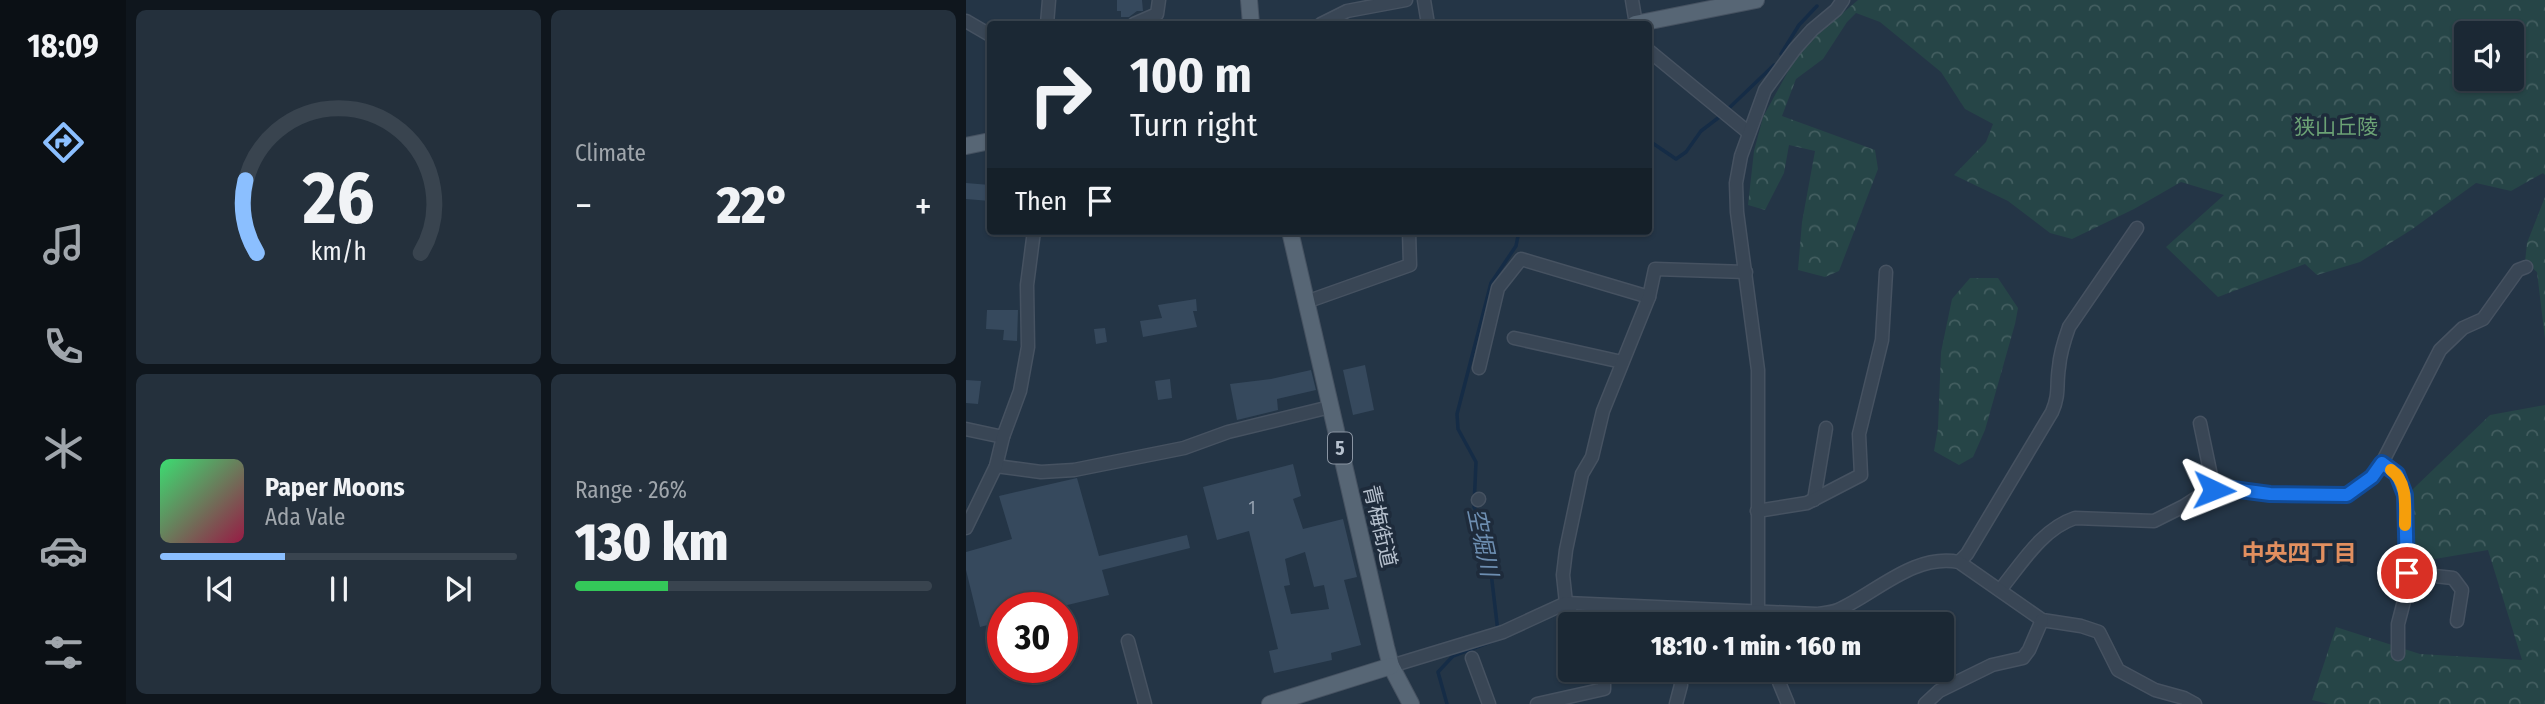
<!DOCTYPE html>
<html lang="en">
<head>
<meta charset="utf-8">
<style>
	:root { --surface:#1b2834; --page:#24303c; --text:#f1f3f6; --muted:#a0a6ac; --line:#39444f; --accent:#8bbfff }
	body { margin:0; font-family:"Fira Sans Condensed","Noto Sans JP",sans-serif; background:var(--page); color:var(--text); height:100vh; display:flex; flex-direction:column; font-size:26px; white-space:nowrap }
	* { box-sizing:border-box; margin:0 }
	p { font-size:23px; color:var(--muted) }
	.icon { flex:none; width:38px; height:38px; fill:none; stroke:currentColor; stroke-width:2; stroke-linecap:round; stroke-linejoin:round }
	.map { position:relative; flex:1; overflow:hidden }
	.side { display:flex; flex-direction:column; gap:10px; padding:10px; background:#0f161d; width:840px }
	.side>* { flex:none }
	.top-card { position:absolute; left:21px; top:21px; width:665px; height:214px; border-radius:7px; box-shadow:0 2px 5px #0004,0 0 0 2px var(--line); background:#1b2834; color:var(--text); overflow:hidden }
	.controls { position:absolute; left:1488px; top:21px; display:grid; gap:14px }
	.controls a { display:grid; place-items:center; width:70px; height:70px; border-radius:7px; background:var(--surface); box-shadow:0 2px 5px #0004,0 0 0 2px var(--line); font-size:35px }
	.speed { position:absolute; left:21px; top:592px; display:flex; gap:14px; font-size:35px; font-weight:700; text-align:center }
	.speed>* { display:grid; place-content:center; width:91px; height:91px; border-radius:50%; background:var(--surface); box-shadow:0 2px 5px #0004,0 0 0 2px var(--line); line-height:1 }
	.speed .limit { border:10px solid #d22; background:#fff; color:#111 }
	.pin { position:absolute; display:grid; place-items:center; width:60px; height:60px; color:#fff; margin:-30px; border:4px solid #fff; border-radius:50%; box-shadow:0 2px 7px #0007 }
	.me { position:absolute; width:77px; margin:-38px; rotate:92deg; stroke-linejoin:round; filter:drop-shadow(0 0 5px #0008) }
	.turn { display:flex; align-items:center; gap:24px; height:147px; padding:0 28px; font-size:32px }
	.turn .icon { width:91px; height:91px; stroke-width:2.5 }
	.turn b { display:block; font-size:49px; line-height:60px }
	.then { display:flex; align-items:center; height:66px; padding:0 28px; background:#0003; gap:14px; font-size:26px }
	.big { font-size:52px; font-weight:800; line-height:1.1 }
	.side .card { flex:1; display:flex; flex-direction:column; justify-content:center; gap:10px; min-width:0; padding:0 24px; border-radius:10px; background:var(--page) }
	.side .dial { align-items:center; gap:0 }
	.dial svg { height:182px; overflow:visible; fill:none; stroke:var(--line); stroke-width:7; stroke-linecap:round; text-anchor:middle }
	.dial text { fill:var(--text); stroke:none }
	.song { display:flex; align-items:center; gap:21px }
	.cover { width:84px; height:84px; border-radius:10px; background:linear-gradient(135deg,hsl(140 70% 55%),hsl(340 70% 35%)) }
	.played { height:7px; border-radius:4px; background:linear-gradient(90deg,var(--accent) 35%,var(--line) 35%) }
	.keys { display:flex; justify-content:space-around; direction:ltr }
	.heat { display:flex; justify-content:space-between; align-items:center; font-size:38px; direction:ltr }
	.charge { height:10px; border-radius:5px; background:linear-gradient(90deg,#34c759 26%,var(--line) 0) }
	.side .tiles { flex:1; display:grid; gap:10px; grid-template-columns:repeat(2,1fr) }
	.trip { position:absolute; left:592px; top:612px; width:396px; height:70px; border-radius:7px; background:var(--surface); box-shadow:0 2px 5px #0004,0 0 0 2px var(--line); font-weight:800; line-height:70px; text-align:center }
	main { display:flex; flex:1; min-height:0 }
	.dock { display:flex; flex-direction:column; width:126px; justify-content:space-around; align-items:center; background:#0b1015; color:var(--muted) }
	.dock .icon { width:49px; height:49px }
	.dock .on { color:var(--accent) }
	.dock b { font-size:32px; color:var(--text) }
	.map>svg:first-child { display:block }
	.forest { fill:url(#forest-crowns); fill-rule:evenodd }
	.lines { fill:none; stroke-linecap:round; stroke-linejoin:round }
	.stream { stroke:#152c46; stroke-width:3.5 }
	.building { fill:#36495d; fill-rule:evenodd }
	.minor-casing { stroke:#465261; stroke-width:15 }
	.major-casing { stroke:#465261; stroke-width:18 }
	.minor { stroke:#394655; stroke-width:12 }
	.major { stroke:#576675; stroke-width:16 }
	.route-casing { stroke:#114b97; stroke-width:18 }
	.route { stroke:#1a73e8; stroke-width:12 }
	.slow { stroke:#f59e0b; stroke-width:12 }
	.labels { text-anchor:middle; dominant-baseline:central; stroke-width:7; stroke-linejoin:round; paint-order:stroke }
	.number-label { font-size:18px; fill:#95a1b0 }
	.shield { fill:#1e2b3b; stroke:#8994a2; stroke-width:2 }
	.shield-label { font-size:19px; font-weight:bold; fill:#b7c1ce }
	.park-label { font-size:21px; fill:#6ba275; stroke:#1e2b3b }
	.street-label { font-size:21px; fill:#b7c1ce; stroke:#1e2b3b }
	.water-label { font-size:23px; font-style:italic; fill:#6d8eb1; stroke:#1e2b3b }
	.neighbourhood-label { font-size:23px; font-weight:bold; fill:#e28f5f; stroke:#1e2b3b }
</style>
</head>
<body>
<main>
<nav class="dock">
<b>18:09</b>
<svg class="icon on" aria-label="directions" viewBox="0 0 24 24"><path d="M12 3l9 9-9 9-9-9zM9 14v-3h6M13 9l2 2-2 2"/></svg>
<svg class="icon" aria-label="music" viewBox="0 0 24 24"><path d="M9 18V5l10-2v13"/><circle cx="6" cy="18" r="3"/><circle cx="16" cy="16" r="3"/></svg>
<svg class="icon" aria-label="phone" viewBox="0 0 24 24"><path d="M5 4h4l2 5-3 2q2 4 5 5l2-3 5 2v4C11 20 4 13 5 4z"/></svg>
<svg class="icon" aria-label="climate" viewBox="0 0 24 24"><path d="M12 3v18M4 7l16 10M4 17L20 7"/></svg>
<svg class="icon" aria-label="car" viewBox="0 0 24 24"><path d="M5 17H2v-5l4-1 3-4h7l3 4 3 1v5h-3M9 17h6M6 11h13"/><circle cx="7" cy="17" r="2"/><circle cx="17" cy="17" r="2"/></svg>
<svg class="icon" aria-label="filters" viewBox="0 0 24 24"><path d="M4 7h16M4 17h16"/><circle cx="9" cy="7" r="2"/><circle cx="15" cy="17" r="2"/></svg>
</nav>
<section class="side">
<div class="tiles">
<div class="card dial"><svg viewBox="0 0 100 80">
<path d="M14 69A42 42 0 1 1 86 69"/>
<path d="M14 69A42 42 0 0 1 9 37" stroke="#8bbfff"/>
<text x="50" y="56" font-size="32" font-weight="700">26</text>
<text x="50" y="72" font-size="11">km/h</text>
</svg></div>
<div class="card"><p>Climate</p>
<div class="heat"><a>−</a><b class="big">22°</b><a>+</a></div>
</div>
<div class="card">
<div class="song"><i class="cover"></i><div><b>Paper Moons</b><p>Ada Vale</p></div></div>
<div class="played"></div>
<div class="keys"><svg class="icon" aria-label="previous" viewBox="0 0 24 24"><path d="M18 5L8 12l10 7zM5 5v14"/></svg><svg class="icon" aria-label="pause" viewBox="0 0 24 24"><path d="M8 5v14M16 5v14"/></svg><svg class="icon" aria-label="next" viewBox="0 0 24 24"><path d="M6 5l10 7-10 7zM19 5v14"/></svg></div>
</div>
<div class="card"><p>Range · 26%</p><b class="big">130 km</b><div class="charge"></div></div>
</div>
</section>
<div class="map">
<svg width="1579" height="704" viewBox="0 0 1579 704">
	<defs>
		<pattern id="forest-crowns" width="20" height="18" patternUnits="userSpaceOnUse" patternTransform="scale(1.75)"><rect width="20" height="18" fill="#264547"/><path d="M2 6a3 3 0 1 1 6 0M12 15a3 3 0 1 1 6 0" fill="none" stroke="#435e60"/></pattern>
	</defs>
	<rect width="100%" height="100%" fill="#243546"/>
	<g class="forest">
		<path d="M892,0h687v175l-2,-2 -32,18 -35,-8 -65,47 -51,32 -43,13 -12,-11 -87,33 -52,-50 58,-52 -43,-13 -47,27 -62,30 -22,-6 -42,-32 -54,-26 32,-33 7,-18 -28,-15 -24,-37 -61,-50 -24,-9 -9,9 -24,37 -27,20 -14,37 93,34 3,19 -39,102 -14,6 -27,-7 4,-48 13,-71 -26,-6 -5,28 -19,37 -17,-5 6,-54 9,-34 28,-51 19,-25zM1500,33h45v46h-45z"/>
		<polygon points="1579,197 1579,339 1571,272 1559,262 1561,243"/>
		<polygon points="1004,278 1032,278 1052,308 1049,324 1019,430 1007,457 993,465 968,451 972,428 975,352 986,299"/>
		<polygon points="1579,405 1579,704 1363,704 1346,700 1370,627 1454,654 1556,660 1522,550 1445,563 1447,489 1524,415"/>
	</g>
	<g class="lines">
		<g class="stream">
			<polyline points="815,54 833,25 851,6"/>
			<polyline points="761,110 808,65"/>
			<polyline points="682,140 710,159 720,152 735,131 756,115"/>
			<polyline points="532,632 520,530 508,507 510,462 492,429 491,414 525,283 550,246 553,231"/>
			<polyline points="481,704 472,672 487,656 532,639"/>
		</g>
	</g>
	<g class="building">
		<polygon points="151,0 176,0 177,11 171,11 163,17 155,17 155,11 151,11"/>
		<polygon points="0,183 24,185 24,201 0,199"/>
		<polygon points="230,299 231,311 227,311 231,327 177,337 174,321 196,318 192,305"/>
		<polygon points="21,310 52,310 51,341 37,340 38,330 20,329"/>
		<polygon points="139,328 141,342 130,344 128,329"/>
		<polygon points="399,365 408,410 387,415 377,370"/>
		<polygon points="345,370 350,390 311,399 312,410 271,420 264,384 305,379"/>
		<polygon points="204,379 206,398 192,400 189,381"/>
		<polygon points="0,380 15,381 12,404 0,403"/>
		<path d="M327,464l8,32 -8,3 10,30 40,-10 14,58 -13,3 17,65 -30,8 1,7 -58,13 -5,-22 9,-2 -29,-118 -32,9 -14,-53zM339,552l9,35 10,-2 5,24 -38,5 -7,-28 6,-1 -5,-26z"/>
		<polygon points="111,478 133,556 221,535 224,548 136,570 143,595 93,607 37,607 37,621 14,627 0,570 0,552 46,539 33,496"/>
	</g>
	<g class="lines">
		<g class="minor-casing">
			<g id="minor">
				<polyline points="458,0 462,24"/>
				<polyline points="666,0 670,24"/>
				<polyline points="0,21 24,35"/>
				<polyline points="81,24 83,0"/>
				<polyline points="168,24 191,14 193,0"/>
				<polyline points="355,24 381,11 440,0"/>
				<polyline points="682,50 783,133"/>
				<polyline points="340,302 444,265 443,231"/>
				<polyline points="548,338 656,362"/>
				<polyline points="513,368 532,288 555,259 683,297"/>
				<polyline points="1234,423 1248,490"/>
				<polyline points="0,429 37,437"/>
				<polyline points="1416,463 1431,474 1439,495 1441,573 1438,601 1432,624 1432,654"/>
				<polyline points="30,466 75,472 108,470 218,448 262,432 364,407"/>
				<polyline points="512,500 513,499"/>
				<polyline points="848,500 860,428"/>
				<polyline points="791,511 841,503 895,475 893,434 916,340 920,272"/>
				<polyline points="0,528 30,466 37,437 54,391 62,347 61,285 68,231"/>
				<path d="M993,562l8,-8 85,-142c8,-18 4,-27 7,-45 1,-14 5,-26 10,-40l68,-99"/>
				<polyline points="1441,573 1487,578 1496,590 1491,621"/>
				<path d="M1034,590c22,-27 42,-61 75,-72l79,3 30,-15 23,-15 18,-4 46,7 76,1 25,-18 10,-14 58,-113 23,-22 20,-9 35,-49 8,-3"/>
				<polyline points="702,609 704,625"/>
				<polyline points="611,625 600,603 597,575 600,550 616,474 626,457 637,411 683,297 689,269 780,272"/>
				<polyline points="794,625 792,611 792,370 771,212 770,183 775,156 799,90 829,49 846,30 870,10 877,0"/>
				<polyline points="162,641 179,704"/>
				<polyline points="506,658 523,704"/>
				<path d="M425,666l112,-34 63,-29 250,11c7,-1 15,-1 22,-4 38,-17 76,-57 121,-48l83,58 39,6 18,6 19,38 37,20 29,8 11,6"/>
				<polyline points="808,670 822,704"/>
				<polyline points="571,704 638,689 638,670"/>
				<polyline points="710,704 715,685 712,670"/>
				<polyline points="959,704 973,691 1026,665 1057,658 1063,650 1076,620"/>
			</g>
		</g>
		<g class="major-casing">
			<g id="major">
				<polyline points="283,0 285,24"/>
				<polyline points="669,24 790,0"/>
				<polyline points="0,146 24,141"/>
				<polyline points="324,231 420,647 425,666 445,704"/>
				<polyline points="304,704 425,666"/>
			</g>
		</g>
		<use href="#minor" class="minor"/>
		<use href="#major" class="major"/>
	</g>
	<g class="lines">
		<g class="route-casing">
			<polyline id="route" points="1248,490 1259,488 1304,494 1381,495 1406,477 1416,463 1431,474 1439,495 1441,573"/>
		</g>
		<use href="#route" class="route"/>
		<path class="slow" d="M1425,470c17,12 14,36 14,55"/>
	</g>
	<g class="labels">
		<g class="number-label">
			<text x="286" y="508">1</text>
		</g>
		<rect class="shield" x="362" y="432.5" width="24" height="31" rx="5"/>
		<g class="shield-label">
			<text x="374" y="448">5</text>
		</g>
		<g class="park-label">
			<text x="1370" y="127">狭山丘陵</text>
		</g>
		<g class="street-label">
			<text transform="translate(414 526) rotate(77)">青梅街道</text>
		</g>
		<g class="water-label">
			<text transform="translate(517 542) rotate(78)">空堀川</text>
		</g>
		<g class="neighbourhood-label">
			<text x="1333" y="553">中央四丁目</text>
		</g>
	</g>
</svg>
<div class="controls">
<a><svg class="icon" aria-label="sound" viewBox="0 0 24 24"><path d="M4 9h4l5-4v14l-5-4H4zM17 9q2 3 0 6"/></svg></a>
</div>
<div class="speed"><div class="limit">30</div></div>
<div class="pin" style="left:1441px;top:573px;background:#d93025"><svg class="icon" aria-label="arrive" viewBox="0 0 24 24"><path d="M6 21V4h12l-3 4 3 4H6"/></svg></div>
<svg class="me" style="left:1248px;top:490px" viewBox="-20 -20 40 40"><path d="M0-17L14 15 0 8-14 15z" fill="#1a73e8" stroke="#fff" stroke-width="4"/></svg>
<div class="trip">18:10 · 1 min · 160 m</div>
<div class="top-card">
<div class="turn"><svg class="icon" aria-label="right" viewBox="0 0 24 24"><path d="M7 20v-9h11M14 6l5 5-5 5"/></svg><div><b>100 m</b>Turn right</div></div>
<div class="then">Then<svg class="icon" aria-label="arrive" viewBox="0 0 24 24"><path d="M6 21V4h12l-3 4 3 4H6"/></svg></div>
</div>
</div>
</main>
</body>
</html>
